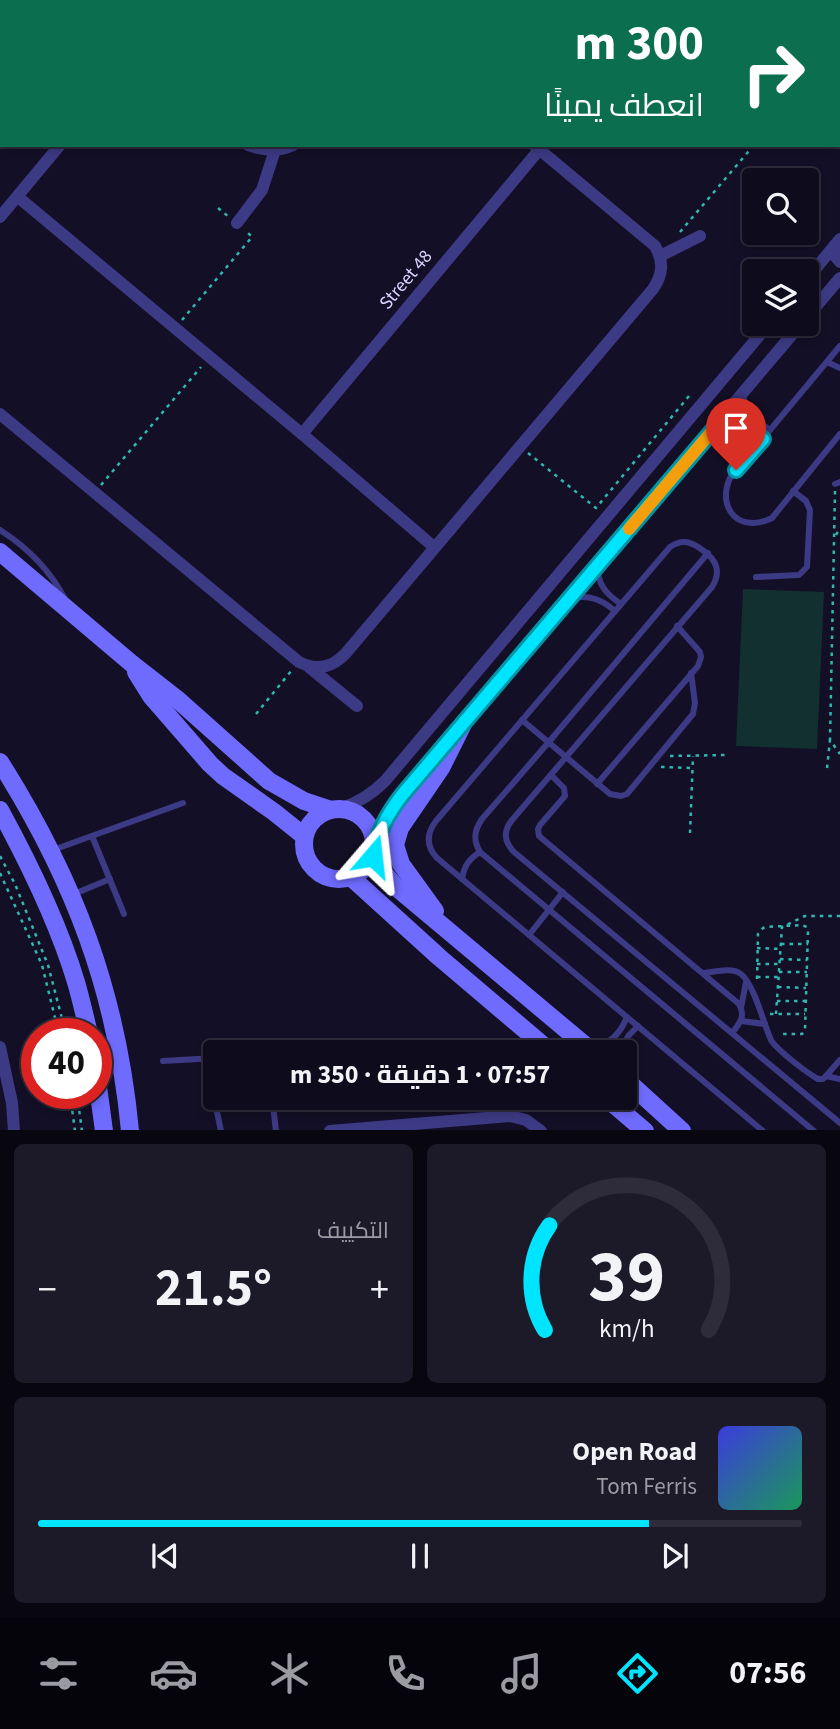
<!DOCTYPE html>
<html lang="ar">
<head>
<meta charset="utf-8">
<style>
	:root { --surface:#0e0b1c; --page:#1c1929; --text:#f1f3f6; --muted:#9b9ba3; --line:#2e2b3b; --accent:#00e5ff }
	body { margin:0; font-family:"Source Sans 3",Cairo,sans-serif; background:var(--page); color:var(--text); direction:rtl; height:100vh; display:flex; flex-direction:column; font-size:26px; white-space:nowrap }
	* { box-sizing:border-box; margin:0 }
	p { font-size:23px; color:var(--muted) }
	.icon { flex:none; width:38px; height:38px; fill:none; stroke:currentColor; stroke-width:2; stroke-linecap:round; stroke-linejoin:round }
	.map { position:relative; height:1130px; overflow:hidden; direction:ltr }
	.sheet { display:flex; flex-direction:column; gap:14px; padding:14px; background:#08060f; flex:1 }
	.sheet>* { flex:none }
	.banner { position:absolute; left:0px; top:0px; width:840px; height:147px; box-shadow:0 4px 10px #0003,0 0 0 2px var(--line); direction:rtl; background:#0b6e4f; color:#fff; overflow:hidden }
	.controls { position:absolute; left:742px; top:168px; display:grid; gap:14px }
	.controls a { display:grid; place-items:center; width:77px; height:77px; border-radius:7px; background:var(--surface); box-shadow:0 4px 10px #0003,0 0 0 2px var(--line); font-size:35px }
	.speed { position:absolute; left:21px; top:1018px; display:flex; gap:14px; font-size:35px; font-weight:700; text-align:center }
	.speed>* { display:grid; place-content:center; width:91px; height:91px; border-radius:50%; background:var(--surface); box-shadow:0 4px 10px #0003,0 0 0 2px var(--line); line-height:1 }
	.speed .limit { border:10px solid #d22; background:#fff; color:#111 }
	.pin { position:absolute; display:grid; place-items:center; width:60px; height:60px; color:#fff; margin:-72px -30px; border-radius:50% 50% 50% 0; rotate:-45deg; box-shadow:0 0 7px #0007 }
	.pin .icon { rotate:45deg }
	.me { position:absolute; width:77px; margin:-38px; rotate:17deg; stroke-linejoin:round; filter:drop-shadow(0 0 5px #0008) }
	.turn { display:flex; align-items:center; gap:24px; height:147px; padding:0 21px; font-size:32px }
	.turn .icon { width:91px; height:91px; stroke-width:2.5 }
	.turn b { display:block; font-size:49px; line-height:60px }
	.big { font-size:52px; font-weight:700; line-height:1.1 }
	.sheet .widget { flex:1; display:flex; flex-direction:column; justify-content:center; gap:10px; min-width:0; padding:0 24px; border-radius:10px; background:var(--page) }
	.sheet .dial { align-items:center; gap:0 }
	.dial svg { height:182px; overflow:visible; fill:none; stroke:var(--line); stroke-width:7; stroke-linecap:round; text-anchor:middle }
	.dial text { fill:var(--text); stroke:none }
	.song { display:flex; align-items:center; gap:21px }
	.cover { width:84px; height:84px; border-radius:10px; background:linear-gradient(135deg,hsl(240 70% 55%),hsl(150 70% 35%)) }
	.played { height:7px; border-radius:4px; background:linear-gradient(90deg,var(--accent) 80%,var(--line) 80%) }
	.keys { display:flex; justify-content:space-around; direction:ltr }
	.heat { display:flex; justify-content:space-between; align-items:center; font-size:38px; direction:ltr }
	.sheet .tiles { flex:1; display:grid; gap:14px; grid-template-columns:1fr 1fr }
	.widget:last-child { grid-column:span 2 }
	.trip { position:absolute; left:203px; top:1040px; width:434px; height:70px; border-radius:7px; background:var(--surface); box-shadow:0 4px 10px #0003,0 0 0 2px var(--line); font-weight:700; line-height:70px; text-align:center; direction:rtl }
	.menu { display:flex; height:112px; justify-content:space-around; align-items:center; background:#06040b; color:var(--muted) }
	.menu .icon { width:49px; height:49px }
	.menu .current { color:var(--accent) }
	.menu b { font-size:32px; color:var(--text) }
	.map>svg:first-child { display:block }
	.green { fill:#12302f }
	.lines { fill:none; stroke-linecap:round; stroke-linejoin:round }
	.path { stroke:#2fb8b0; stroke-width:2.5; stroke-dasharray:3.5 5; stroke-linecap:butt }
	.lane { stroke:#3d3a85; stroke-width:6 }
	.street { stroke:#3d3a85; stroke-width:12 }
	.secondary { stroke:#6f6bff; stroke-width:18 }
	.route-casing { stroke:#0095a6; stroke-width:18 }
	.route { stroke:#00e5ff; stroke-width:12 }
	.slow { stroke:#f59e0b; stroke-width:12 }
	.labels { text-anchor:middle; dominant-baseline:central; stroke-width:7; stroke-linejoin:round; paint-order:stroke }
	.street-label { font-size:19px; fill:#d9d4ff; stroke:#130f26 }
</style>
</head>
<body>
<div class="map">
<svg width="840" height="1131" viewBox="0 0 840 1131">
	<rect width="100%" height="100%" fill="#130f26"/>
	<polygon class="green" points="743,589 824,592 817,749 736,746"/>
	<g class="lines">
		<g class="path">
			<polyline points="295,2 296,0"/>
			<polyline points="218,208 229,217"/>
			<polyline points="680,232 754,145"/>
			<polyline points="182,320 252,237 245,230"/>
			<polyline points="528,453 596,508 689,396 691,397"/>
			<polyline points="101,485 201,367"/>
			<polyline points="835,491 830,740 840,754"/>
			<polyline points="836,535 840,528"/>
			<polyline points="256,714 292,670"/>
			<polyline points="670,756 726,755"/>
			<polyline points="661,767 693,768"/>
			<polyline points="827,768 830,740"/>
			<polyline points="690,833 693,756"/>
			<polyline points="0,856 15,884 48,965 66,1034"/>
			<polyline points="0,873 42,965 59,1034"/>
			<polyline points="781,944 808,944"/>
			<polyline points="757,948 781,949"/>
			<polyline points="780,959 807,960"/>
			<polyline points="757,964 778,964"/>
			<polyline points="779,972 807,972"/>
			<polyline points="757,977 778,977"/>
			<polyline points="757,979 758,934 763,928 766,927 802,925 807,927 808,931 805,1030 802,1034 779,1034"/>
			<polyline points="778,987 806,988"/>
			<polyline points="777,1001 805,1001"/>
			<polyline points="770,1014 805,1014"/>
			<polyline points="776,1014 782,927 805,916 840,916"/>
			<polyline points="70,1094 75,1131"/>
			<polyline points="77,1094 82,1131"/>
		</g>
		<g class="lane">
			<path d="M840,346l-110,132c-14,31 10,56 42,40l68,-84"/>
			<polyline points="827,362 840,368"/>
			<path d="M743,395c3,18 13,25 27,35"/>
			<path d="M721,422c19,-4 29,6 42,17"/>
			<polyline points="835,484 840,482"/>
			<path d="M0,530c28,18 50,40 65,69"/>
			<path d="M708,553l-160,190 -66,76c-8,12 -9,21 -2,33l334,279"/>
			<path d="M597,566c1,19 9,28 24,38"/>
			<polyline points="756,577 799,575 807,567 810,510 806,501 793,491"/>
			<path d="M572,598c18,-3 29,1 43,13"/>
			<polyline points="522,720 610,794 621,796 627,794 693,714 695,703 691,673"/>
			<path d="M551,775l13,13 1,8 -25,29 -2,4 1,7 200,168c7,12 1,19 -7,29"/>
			<polyline points="597,784 698,666 701,657 700,652 677,626"/>
			<polyline points="92,836 124,914"/>
			<polyline points="53,850 183,803"/>
			<path d="M462,879c2,-13 7,-20 18,-27"/>
			<polyline points="74,894 110,879"/>
			<polyline points="529,935 563,892"/>
			<path d="M703,973c11,-1 29,-6 38,1 13,10 23,51 30,66 6,10 36,33 47,39h5l3,-3 14,3"/>
			<polyline points="741,1008 746,982"/>
			<polyline points="741,1021 765,1024"/>
			<path d="M591,1048c19,-4 29,-14 36,-31"/>
			<polyline points="619,1052 629,1035 638,1026"/>
			<polyline points="163,1061 215,1058"/>
			<polyline points="826,1076 840,1060"/>
			<polyline points="212,1088 221,1131"/>
			<polyline points="272,1097 276,1131"/>
			<path d="M763,1131l-326,-273c-11,-12 -11,-24 -1,-37l234,-274c11,-8 20,-6 31,2 15,10 21,22 11,38l-200,233c-9,11 -8,22 2,32l326,271"/>
		</g>
		<g class="street">
			<polyline points="72,0 74,2"/>
			<polyline points="634,0 636,2"/>
			<polyline points="19,2 20,0"/>
			<polyline points="267,2 268,0"/>
			<polyline points="423,2 425,0"/>
			<polyline points="662,2 664,0"/>
			<polyline points="0,24 2,22"/>
			<polyline points="838,68 840,66"/>
			<path d="M248,145c16,6 30,7 45,0"/>
			<polyline points="18,197 302,434 434,547"/>
			<polyline points="0,217 60,145"/>
			<polyline points="237,223 262,190 275,150"/>
			<polyline points="835,245 835,256 840,262"/>
			<polyline points="660,256 700,236"/>
			<polyline points="807,279 840,239"/>
			<polyline points="807,317 840,278"/>
			<path d="M0,414l299,248c18,9 33,6 47,-9l307,-364c10,-15 11,-27 2,-43l-121,-101"/>
			<polyline points="302,434 539,150"/>
			<polyline points="309,667 357,706"/>
			<path d="M342,808c18,-6 30,-14 43,-27l384,-457"/>
			<path d="M375,843c7,-18 16,-33 28,-49l398,-470"/>
			<polyline points="0,1047 12,1103 14,1131"/>
			<polyline points="330,1131 510,1116 526,1120 541,1131"/>
		</g>
		<g class="secondary">
			<polyline points="0,552 131,663 177,699 269,781 304,801 328,809"/>
			<polyline points="136,672 151,696 210,764 223,776 274,812 304,836"/>
			<path d="M0,762c74,117 117,230 130,369"/>
			<circle cx="339" cy="844" r="35"/>
			<path d="M0,810c30,55 58,112 76,172 5,17 9,35 13,52"/>
			<polyline points="373,856 384,873 396,887 593,1052"/>
			<polyline points="352,878 439,957 551,1052"/>
			<polyline points="435,911 401,864 395,845 400,828 441,768 463,724"/>
			<polyline points="96,1072 104,1131"/>
			<polyline points="625,1079 682,1131"/>
			<polyline points="605,1097 645,1131"/>
		</g>
	</g>
	<g class="lines">
		<g class="route-casing">
			<path id="route" d="M373,856c4,-24 15,-43 30,-62l316,-371c20,-5 30,4 44,16l-27,31"/>
		</g>
		<use href="#route" class="route"/>
		<polyline class="slow" points="629,529 713,430"/>
	</g>
	<g class="labels">
		<g class="street-label">
			<text transform="translate(406 280) rotate(-50)">Street 48</text>
		</g>
	</g>
</svg>
<div class="controls">
<a><svg class="icon" aria-label="search" viewBox="0 0 24 24"><circle cx="10" cy="10" r="6"/><path d="M15 15l6 6"/></svg></a>
<a><svg class="icon" aria-label="layers" viewBox="0 0 24 24"><path d="M12 4l9 5-9 5-9-5zM3 14l9 5 9-5"/></svg></a>
</div>
<div class="speed"><div class="limit">40</div></div>
<div class="pin" style="left:736px;top:470px;background:#d93025"><svg class="icon" aria-label="arrive" viewBox="0 0 24 24"><path d="M6 21V4h12l-3 4 3 4H6"/></svg></div>
<svg class="me" style="left:373px;top:856px" viewBox="-20 -20 40 40"><path d="M0-17L14 15 0 8-14 15z" fill="#00e5ff" stroke="#fff" stroke-width="4"/></svg>
<div class="trip">07:57 · 1 دقيقة · 350 m</div>
<div class="banner">
<div class="turn"><svg class="icon" aria-label="right" viewBox="0 0 24 24"><path d="M7 20v-9h11M14 6l5 5-5 5"/></svg><div><b>300 m</b>انعطف يمينًا</div></div>
</div>
</div>
<section class="sheet">
<div class="tiles">
<div class="widget dial"><svg viewBox="0 0 100 80">
<path d="M14 69A42 42 0 1 1 86 69"/>
<path d="M14 69A42 42 0 0 1 16 23" stroke="#00e5ff"/>
<text x="50" y="56" font-size="32" font-weight="700">39</text>
<text x="50" y="72" font-size="11">km/h</text>
</svg></div>
<div class="widget"><p>التكييف</p>
<div class="heat"><a>−</a><b class="big">21.5°</b><a>+</a></div>
</div>
<div class="widget">
<div class="song"><i class="cover"></i><div><b>Open Road</b><p>Tom Ferris</p></div></div>
<div class="played"></div>
<div class="keys"><svg class="icon" aria-label="previous" viewBox="0 0 24 24"><path d="M18 5L8 12l10 7zM5 5v14"/></svg><svg class="icon" aria-label="pause" viewBox="0 0 24 24"><path d="M8 5v14M16 5v14"/></svg><svg class="icon" aria-label="next" viewBox="0 0 24 24"><path d="M6 5l10 7-10 7zM19 5v14"/></svg></div>
</div>
</div>
</section>
<nav class="menu">
<b>07:56</b>
<svg class="icon current" aria-label="directions" viewBox="0 0 24 24"><path d="M12 3l9 9-9 9-9-9zM9 14v-3h6M13 9l2 2-2 2"/></svg>
<svg class="icon" aria-label="music" viewBox="0 0 24 24"><path d="M9 18V5l10-2v13"/><circle cx="6" cy="18" r="3"/><circle cx="16" cy="16" r="3"/></svg>
<svg class="icon" aria-label="phone" viewBox="0 0 24 24"><path d="M5 4h4l2 5-3 2q2 4 5 5l2-3 5 2v4C11 20 4 13 5 4z"/></svg>
<svg class="icon" aria-label="climate" viewBox="0 0 24 24"><path d="M12 3v18M4 7l16 10M4 17L20 7"/></svg>
<svg class="icon" aria-label="car" viewBox="0 0 24 24"><path d="M5 17H2v-5l4-1 3-4h7l3 4 3 1v5h-3M9 17h6M6 11h13"/><circle cx="7" cy="17" r="2"/><circle cx="17" cy="17" r="2"/></svg>
<svg class="icon" aria-label="filters" viewBox="0 0 24 24"><path d="M4 7h16M4 17h16"/><circle cx="9" cy="7" r="2"/><circle cx="15" cy="17" r="2"/></svg>
</nav>
</body>
</html>
